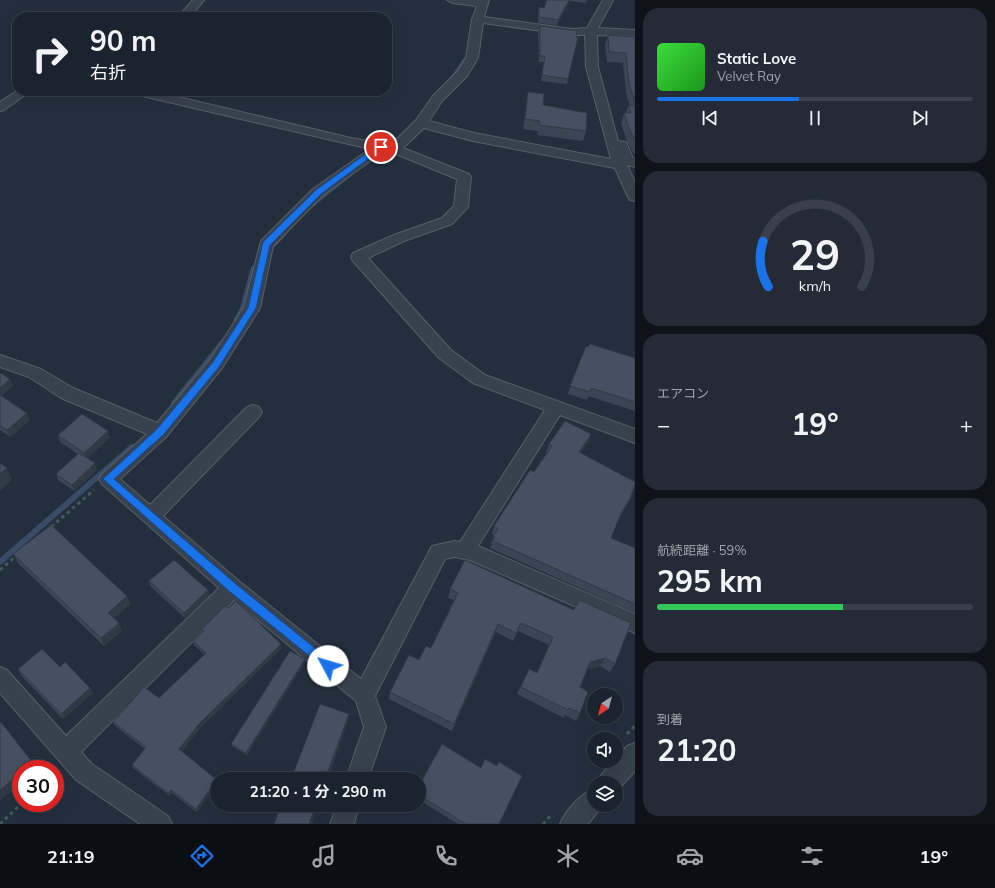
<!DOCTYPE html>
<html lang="ja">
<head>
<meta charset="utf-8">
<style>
	:root { --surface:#1b232e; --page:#242b36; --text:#f1f3f6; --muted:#a0a4aa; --line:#39404a; --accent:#1a73e8 }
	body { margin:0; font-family:Mulish,"Noto Sans JP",sans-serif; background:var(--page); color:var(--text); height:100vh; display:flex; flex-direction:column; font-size:15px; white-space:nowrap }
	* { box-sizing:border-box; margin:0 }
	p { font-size:13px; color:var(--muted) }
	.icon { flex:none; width:22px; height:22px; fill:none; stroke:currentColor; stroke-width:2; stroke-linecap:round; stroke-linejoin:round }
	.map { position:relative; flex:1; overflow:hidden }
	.panel { display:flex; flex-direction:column; gap:8px; padding:8px; background:#0f1319; width:360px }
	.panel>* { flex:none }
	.banner { position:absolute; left:12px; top:12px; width:380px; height:84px; border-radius:16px; box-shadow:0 4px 16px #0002,0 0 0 1px var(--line); background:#1b232e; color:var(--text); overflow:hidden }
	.needle { width:26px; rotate:216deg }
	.fabs { position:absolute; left:587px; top:688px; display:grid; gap:8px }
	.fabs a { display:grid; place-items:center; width:36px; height:36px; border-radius:50%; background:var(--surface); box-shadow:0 4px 16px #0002,0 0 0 1px var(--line); font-size:20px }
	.speed { position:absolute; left:12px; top:760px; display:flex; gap:8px; font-size:20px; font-weight:700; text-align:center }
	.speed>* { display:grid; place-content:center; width:52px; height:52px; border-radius:50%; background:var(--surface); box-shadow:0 4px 16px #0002,0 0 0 1px var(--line); line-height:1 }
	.speed .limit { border:6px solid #d22; background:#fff; color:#111 }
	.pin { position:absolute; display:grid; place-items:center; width:34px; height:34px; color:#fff; margin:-17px; border:2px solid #fff; border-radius:50%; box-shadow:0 1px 4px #0007 }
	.me { position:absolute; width:44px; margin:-22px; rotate:309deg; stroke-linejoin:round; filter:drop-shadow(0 0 3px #0008) }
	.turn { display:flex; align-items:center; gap:14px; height:84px; padding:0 12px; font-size:18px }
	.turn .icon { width:52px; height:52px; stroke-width:2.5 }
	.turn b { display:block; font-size:28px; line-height:34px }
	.big { font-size:30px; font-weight:700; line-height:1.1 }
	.panel .card { flex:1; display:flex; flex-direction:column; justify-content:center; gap:6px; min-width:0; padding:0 14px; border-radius:16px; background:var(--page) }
	.panel .dial { align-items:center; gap:0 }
	.dial svg { height:104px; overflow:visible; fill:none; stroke:var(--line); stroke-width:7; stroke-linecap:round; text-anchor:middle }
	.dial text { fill:var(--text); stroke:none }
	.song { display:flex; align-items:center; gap:12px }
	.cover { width:48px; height:48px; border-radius:6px; background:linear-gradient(135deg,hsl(120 70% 55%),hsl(120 70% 35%)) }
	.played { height:4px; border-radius:2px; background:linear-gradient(90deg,var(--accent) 45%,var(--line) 45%) }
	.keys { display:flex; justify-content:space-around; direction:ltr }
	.heat { display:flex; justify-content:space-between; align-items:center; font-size:22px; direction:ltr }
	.charge { height:6px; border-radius:3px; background:linear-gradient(90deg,#34c759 59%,var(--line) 0) }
	.trip { position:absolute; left:210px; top:772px; width:216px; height:40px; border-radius:20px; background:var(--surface); box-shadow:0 4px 16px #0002,0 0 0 1px var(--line); font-weight:700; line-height:40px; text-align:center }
	.dock { display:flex; height:64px; justify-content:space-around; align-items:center; background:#0b0e12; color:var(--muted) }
	.dock .icon { width:28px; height:28px }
	.dock .active { color:var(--accent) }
	.dock b { font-size:18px; color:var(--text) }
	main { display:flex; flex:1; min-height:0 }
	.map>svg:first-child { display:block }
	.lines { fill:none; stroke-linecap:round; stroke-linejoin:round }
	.stream { fill:#394c67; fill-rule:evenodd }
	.street-casing { stroke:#565f6c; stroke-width:2 }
	.path { stroke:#44595c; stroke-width:3; stroke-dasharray:3.5 3.5; stroke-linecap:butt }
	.street { fill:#38414e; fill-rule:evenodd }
	.wall { fill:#3b4654 }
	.shaded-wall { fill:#303945 }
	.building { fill:#455162; stroke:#303945 }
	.route { fill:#1a73e8; stroke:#114b97 }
</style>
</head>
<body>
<main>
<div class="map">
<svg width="635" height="824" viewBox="0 0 635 824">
	<rect width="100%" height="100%" fill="#242f3e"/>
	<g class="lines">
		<g class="stream">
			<polygon points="466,55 469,56 453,80 449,80 449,79"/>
			<polygon points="347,175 349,175 351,176 313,207 309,207 309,205"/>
			<polygon points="285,231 287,232 287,234 273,249 269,249 268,248 269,247 283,232"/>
			<polygon points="254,265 257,267 246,308 238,321 234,321 233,320 240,308 251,267"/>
			<polygon points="223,339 225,340 226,341 225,342 176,405 172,405 171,403 172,401 221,340"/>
			<polygon points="131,444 135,444 136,446 135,448 2,564 0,565 0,558"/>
		</g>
		<g class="street-casing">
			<g id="street">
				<polygon points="193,0 204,0 190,17 178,17"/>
				<path d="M447,0h42l-5,17 88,12 15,-1 16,-28h10l-15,28 37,2v6l-38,-1 1,32 20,74 8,1 7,16 2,1v8l-8,-2 8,17v19l-5,-1 -2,-3 -13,-29 -142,-27 -49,-13 -21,20 66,26 2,3 -3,30 -16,17 -48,17 -36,17 83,92 34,25 150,54v14l-75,-28 -82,131 157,68v19l-165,-73 -16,-3 -9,2 -70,137 11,31 -18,52h-22l18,-52 -8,-26 -122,-101 -153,152 11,12 76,52 4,8h-32l-64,-44 -76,-87v-26l7,3 59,66 153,-148 -117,-104 -3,-5 3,-5 45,-40 -86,-36 -32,-21 -29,-10v-12l41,14 32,19 84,35 53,-63 34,-53 17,-66 52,-52 57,-40 -232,-54 -6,-4h21l198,47 40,7 25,-25 17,-24 25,-25 8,-13 6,-39 5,-13 -25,-3zM483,23l89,12h13l1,32 25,92 -137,-26 -45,-12 13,-20 25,-25 11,-18zM384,151l7,1 66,27 -3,27 -12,12 -48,17 -41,18 -2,4 2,4 86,97 34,25 72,27 -85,132 -6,-1 -22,5 -71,133 -121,-97 -77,-66 96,-99 3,-5 -3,-5 -6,-2 -6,2 -97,98 -30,-26 46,-42 56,-69 38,-60 13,-62 50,-51z"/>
				<polygon points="17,91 31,91 4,110 0,111 0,102"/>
				<polygon points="635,743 635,771 617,791 616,783 598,783 601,775 614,761 616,761 616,759 627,746"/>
				<path d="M594,789v16h9l-15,19h-28c6,-14 20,-30 34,-35z"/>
				<polygon points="337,805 359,805 354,824 330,824"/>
			</g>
		</g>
		<g class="path">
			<polyline points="51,527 94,490"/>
			<polyline points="0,570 16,556"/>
			<polyline points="627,734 635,726"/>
			<polyline points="0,824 22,803"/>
			<polyline points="543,824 552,814"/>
		</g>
		<use href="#street" class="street"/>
	</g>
	<g class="wall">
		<polygon points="547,0 587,0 586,3 570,1 557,25 538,23 538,13 539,7 544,8"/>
		<polygon points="540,26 578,37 567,84 541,81 544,62 539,62 538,32"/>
		<polygon points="608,35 635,37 635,156 627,141 621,123 624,113 626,113 628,106 630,106 626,92 623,63 607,62 605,45"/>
		<polygon points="528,92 543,105 586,131 583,141 537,135 538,131 523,129"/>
		<polygon points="635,358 635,411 588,396 587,400 568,394 570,386"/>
		<polygon points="0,373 10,379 13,386 1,396 30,420 10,437 0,430"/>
		<polygon points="591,434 588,442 580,453 630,499 626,507 619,519 611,538 635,548 635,613 490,548 492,544 491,544 494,535 492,534 494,526 547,453 546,452 549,444"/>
		<polygon points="58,435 110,438 87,458 97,470 74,491 58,480 56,474 78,454 60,442"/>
		<polygon points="13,554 127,596 130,604 114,618 122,631 104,646 18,563"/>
		<polygon points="465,560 615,664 610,672 600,666 587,670 580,687 580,713 576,721 565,715 564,718 517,694 529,669 537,673 549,645 518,631 513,641 496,632 452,731 389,699 390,692 431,648 454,600 448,598 450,589"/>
		<polygon points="149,581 208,590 209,595 185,618 151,587"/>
		<polygon points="201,630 282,648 200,728 182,751 197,812 172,793 170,796 133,768 132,765 145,749 114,725 113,722 159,698 205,655 194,645 193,641 202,633"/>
		<polygon points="305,659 305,662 247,755 232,746 231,744"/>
		<polygon points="60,667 90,688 93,693 63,719 21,675 18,669"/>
		<polygon points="419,786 499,824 458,824 419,800"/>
	</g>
	<g class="shaded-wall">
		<polygon points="569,0 570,0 570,1 557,25 558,20"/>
		<polygon points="10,379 13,386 0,397 0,388"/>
		<polygon points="27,413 30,420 10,437 7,430"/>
		<polygon points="108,431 110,438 86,459 84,453"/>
		<polygon points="591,434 588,442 576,460 579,452"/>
		<polygon points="95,463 97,470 74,491 72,485"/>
		<polygon points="7,468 12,480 0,491 0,474"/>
		<polygon points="630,499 626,507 617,521 621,513"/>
		<polygon points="208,590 209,595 185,618 184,613"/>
		<polygon points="127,596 130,604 111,621 108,613"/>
		<polygon points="119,623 122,631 104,646 101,638"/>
		<polygon points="498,624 496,632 452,731 454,724"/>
		<polygon points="281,644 282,648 200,728 181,753 179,749 199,724"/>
		<polygon points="605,658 600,666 586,670 590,662"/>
		<polygon points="305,659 305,662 247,755 246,753"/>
		<polygon points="90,688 93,693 63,719 61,714"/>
		<polygon points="349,714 348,721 328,779 325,779"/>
		<polygon points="33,763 38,769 25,769"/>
		<polygon points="21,773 21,783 0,801 0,790"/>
		<polygon points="217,780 217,785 197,812 196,809"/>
		<polygon points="171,790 172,793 170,796 168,793"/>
		<polygon points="316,805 318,805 312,824 309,824"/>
	</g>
	<g class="building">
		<polygon points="547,0 569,0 558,20 539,17 539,7 544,8"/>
		<polygon points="540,26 577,31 576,37 578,37 568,79 542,75 545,56 540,56"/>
		<polygon points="608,35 635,37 635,102 629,83 626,53 609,52"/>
		<polygon points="528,92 544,94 543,105 587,113 586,131 539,125 540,121 525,119"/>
		<polygon points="628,106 635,106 635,140 630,131 624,113 631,113"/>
		<polygon points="590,344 635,358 635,402 591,388 590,392 570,386 586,346 588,347"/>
		<polygon points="0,373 10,379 0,388"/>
		<polygon points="0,395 27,413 7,430 0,426"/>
		<polygon points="82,414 108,431 84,453 58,435"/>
		<polygon points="565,421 591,434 579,452 635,482 635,484 630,499 621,513 611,538 635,548 635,604 493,541 495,537 493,536 498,529 494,526 530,470 534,472 552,446 549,444"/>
		<polygon points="79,453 95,463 72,485 56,474"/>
		<polygon points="0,463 7,468 0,474"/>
		<polygon points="51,525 127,596 108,613 119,623 101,638 13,554"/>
		<polygon points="174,560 208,590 184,613 149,581"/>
		<polygon points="465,560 574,610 579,600 631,623 615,664 605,658 590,662 580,687 588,692 580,713 569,708 568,710 521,687 529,669 537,673 553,637 521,623 516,633 498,624 454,724 390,692 409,655 419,660 426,646 431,648 458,593 450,589"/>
		<polygon points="236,601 281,644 199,724 179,749 217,780 196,809 171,790 168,793 132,765 146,747 113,722 144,687 159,698 206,653 193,641 204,631 201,630 225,606 228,608"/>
		<polygon points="42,649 60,667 65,662 90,688 61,714 18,669"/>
		<polygon points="290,651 305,659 246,753 231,744"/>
		<polygon points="320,704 349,714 325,779 291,779"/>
		<polygon points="0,721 33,763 25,769 21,769 21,773 0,790"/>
		<polygon points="442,744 481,768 485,759 497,766 499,762 522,776 499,824 466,824 419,795 419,786"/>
		<polygon points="281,805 316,805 309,824 274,824"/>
	</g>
	<polygon class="route" points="378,145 384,147 321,194 270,245 256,308 219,367 164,434 114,479 237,585 332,662 334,666 332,670 328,671 229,591 103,479 157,429 213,362 248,308 263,242 316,190"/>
</svg>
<div class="fabs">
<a><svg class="needle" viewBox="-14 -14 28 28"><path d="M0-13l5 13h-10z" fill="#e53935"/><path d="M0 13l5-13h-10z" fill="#a0a4aa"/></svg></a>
<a><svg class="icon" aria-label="sound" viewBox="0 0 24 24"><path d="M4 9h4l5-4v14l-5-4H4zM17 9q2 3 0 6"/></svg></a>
<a><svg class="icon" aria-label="layers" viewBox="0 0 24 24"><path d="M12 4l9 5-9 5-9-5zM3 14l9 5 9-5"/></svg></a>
</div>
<div class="speed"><div class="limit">30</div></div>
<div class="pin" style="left:381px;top:147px;background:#d93025"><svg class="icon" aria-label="arrive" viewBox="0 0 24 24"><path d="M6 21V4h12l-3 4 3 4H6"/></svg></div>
<svg class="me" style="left:328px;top:666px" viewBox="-20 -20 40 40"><circle r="19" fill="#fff"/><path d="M0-13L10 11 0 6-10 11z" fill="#1a73e8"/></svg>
<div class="trip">21:20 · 1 分 · 290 m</div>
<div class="banner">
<div class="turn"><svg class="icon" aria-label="right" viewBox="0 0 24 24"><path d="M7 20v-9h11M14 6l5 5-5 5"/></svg><div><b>90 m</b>右折</div></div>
</div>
</div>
<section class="panel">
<div class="card">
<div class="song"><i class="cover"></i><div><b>Static Love</b><p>Velvet Ray</p></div></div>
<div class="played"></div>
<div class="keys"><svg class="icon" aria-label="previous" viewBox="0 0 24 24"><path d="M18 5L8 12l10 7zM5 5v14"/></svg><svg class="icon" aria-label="pause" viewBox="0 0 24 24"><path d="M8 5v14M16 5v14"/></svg><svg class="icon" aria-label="next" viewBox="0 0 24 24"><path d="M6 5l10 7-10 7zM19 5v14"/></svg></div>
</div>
<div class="card dial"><svg viewBox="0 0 100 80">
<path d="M14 69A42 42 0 1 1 86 69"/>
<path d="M14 69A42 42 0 0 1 10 34" stroke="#1a73e8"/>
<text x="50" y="56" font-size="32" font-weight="700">29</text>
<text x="50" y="72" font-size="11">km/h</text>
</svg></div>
<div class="card"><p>エアコン</p>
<div class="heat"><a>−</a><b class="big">19°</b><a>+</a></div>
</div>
<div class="card"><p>航続距離 · 59%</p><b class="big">295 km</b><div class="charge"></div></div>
<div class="card"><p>到着</p><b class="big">21:20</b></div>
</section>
</main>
<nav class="dock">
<b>21:19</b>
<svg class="icon active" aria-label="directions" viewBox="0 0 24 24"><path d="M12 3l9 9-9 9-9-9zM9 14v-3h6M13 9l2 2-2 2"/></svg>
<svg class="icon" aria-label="music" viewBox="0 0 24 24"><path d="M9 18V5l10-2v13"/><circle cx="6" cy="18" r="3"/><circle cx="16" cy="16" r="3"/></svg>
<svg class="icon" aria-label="phone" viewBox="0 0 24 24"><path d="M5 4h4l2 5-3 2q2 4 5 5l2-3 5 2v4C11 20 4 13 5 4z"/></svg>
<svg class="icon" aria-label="climate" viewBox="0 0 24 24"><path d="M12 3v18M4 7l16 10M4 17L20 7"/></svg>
<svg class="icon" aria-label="car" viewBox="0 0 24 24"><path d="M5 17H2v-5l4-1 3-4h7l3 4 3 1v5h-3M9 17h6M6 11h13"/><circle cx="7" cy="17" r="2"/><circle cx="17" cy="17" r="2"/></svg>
<svg class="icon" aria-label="filters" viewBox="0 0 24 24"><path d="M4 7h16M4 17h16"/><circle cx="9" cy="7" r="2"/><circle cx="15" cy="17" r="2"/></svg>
<b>19°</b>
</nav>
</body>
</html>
